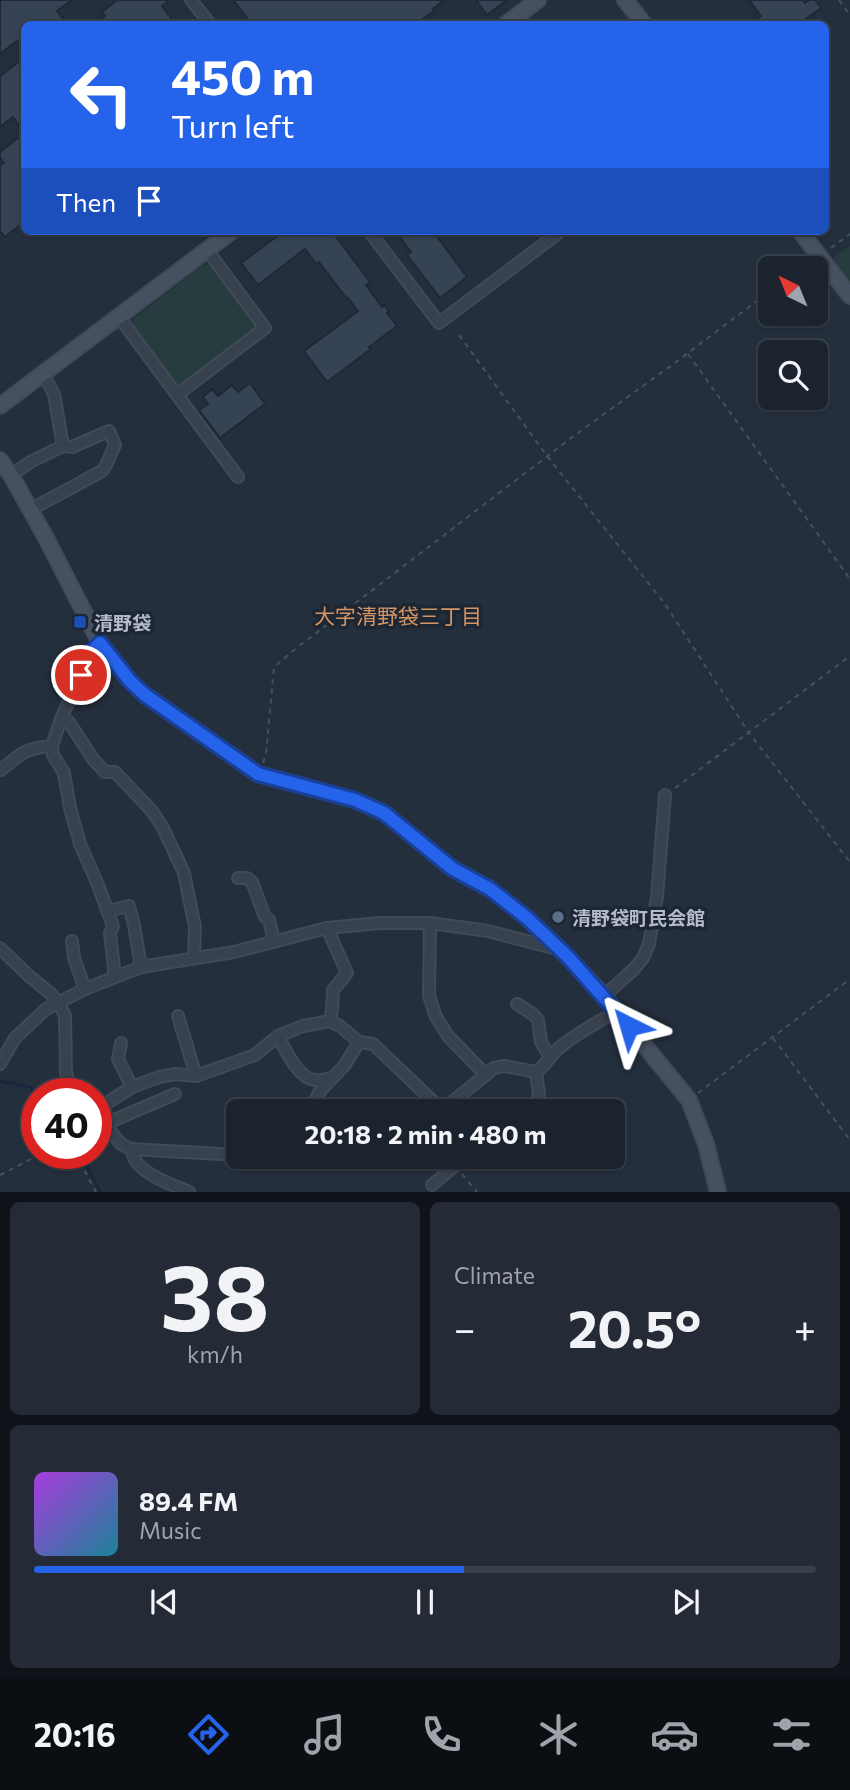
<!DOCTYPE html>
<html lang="en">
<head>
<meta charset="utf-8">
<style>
	:root { --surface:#1b232e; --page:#242b36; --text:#f1f3f6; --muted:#a0a4aa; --line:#39404a; --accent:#2563eb }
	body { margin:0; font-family:Commissioner,"Noto Sans JP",sans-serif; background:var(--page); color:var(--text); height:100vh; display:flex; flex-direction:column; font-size:26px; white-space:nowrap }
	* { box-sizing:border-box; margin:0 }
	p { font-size:23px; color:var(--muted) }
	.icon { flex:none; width:38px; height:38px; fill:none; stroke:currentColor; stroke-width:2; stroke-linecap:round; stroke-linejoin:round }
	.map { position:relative; height:1192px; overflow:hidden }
	.panel { display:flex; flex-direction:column; gap:10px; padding:10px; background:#0f1319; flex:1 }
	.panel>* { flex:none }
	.hud { position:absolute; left:21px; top:21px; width:808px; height:214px; border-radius:10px; box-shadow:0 2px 5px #0004,0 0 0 2px var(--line); background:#2563eb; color:#fff; overflow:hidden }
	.needle { width:46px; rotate:317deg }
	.fabs { position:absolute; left:758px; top:256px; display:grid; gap:14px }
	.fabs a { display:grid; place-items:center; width:70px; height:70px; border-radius:10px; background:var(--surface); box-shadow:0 2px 5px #0004,0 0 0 2px var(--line); font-size:35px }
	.speed { position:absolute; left:21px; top:1078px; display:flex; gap:14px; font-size:35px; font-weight:700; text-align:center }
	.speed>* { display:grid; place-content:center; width:91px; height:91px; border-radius:50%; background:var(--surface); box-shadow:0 2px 5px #0004,0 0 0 2px var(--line); line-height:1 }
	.speed .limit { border:10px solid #d22; background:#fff; color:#111 }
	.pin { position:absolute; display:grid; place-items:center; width:60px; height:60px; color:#fff; margin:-30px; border:4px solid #fff; border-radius:50%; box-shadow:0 2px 7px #0007 }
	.me { position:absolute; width:77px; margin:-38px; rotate:320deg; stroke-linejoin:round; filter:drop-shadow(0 0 5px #0008) }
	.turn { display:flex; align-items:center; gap:24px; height:147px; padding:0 35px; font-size:32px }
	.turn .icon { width:91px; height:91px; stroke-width:2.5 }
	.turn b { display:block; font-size:49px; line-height:60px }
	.then { display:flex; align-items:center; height:66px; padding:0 35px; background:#0003; gap:14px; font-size:26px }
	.big { font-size:52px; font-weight:700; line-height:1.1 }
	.panel .tile { flex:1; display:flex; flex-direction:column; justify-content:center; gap:10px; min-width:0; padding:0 24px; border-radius:10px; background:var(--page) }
	.panel .dial { align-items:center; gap:0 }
	.dial b { font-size:91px; line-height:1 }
	.song { display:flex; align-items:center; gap:21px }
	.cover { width:84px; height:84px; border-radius:10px; background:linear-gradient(135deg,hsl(280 70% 55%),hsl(190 70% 35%)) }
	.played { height:7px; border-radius:4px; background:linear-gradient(90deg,var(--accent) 55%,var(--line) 55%) }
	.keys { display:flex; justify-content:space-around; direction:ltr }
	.heat { display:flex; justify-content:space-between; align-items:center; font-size:38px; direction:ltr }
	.panel .tiles { flex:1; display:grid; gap:10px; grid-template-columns:1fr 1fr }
	.tile:last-child { grid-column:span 2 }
	.trip { position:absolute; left:226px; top:1099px; width:399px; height:70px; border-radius:10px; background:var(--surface); box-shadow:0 2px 5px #0004,0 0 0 2px var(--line); font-weight:700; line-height:70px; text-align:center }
	.menu { display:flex; height:112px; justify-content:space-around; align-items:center; background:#0b0e12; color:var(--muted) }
	.menu .icon { width:49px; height:49px }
	.menu .selected { color:var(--accent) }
	.menu b { font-size:32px; color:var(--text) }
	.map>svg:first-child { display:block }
	.green { fill:#263c3f }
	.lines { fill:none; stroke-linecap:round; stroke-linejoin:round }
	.stream { stroke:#17263c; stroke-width:2.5 }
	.building { fill:#364354; stroke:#1f2835; stroke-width:2 }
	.street-casing { stroke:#414a57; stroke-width:14 }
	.secondary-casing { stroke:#414a57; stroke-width:18 }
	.path { stroke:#3f5557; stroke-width:2; stroke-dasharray:5 5; stroke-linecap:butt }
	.street { stroke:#38414e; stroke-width:10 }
	.secondary { stroke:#465061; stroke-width:14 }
	.route-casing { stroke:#184099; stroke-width:18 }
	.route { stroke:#2563eb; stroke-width:12 }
	.transit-dot { fill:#1a4fb4; stroke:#1d2633; stroke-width:2.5 }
	.service-dot { fill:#5c6f8a; stroke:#1d2633; stroke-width:2.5 }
	.labels { text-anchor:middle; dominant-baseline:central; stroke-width:7; stroke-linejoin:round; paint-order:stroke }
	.poi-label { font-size:19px; font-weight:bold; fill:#b4bcc9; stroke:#1d2633; text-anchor:start }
	.neighbourhood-label { font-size:21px; fill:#d59563; stroke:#1d2633 }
</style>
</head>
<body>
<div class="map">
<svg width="850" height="1192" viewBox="0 0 850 1192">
	<rect width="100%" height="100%" fill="#242f3e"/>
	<g class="green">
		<polygon points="850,246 850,282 834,261 836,256"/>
		<polygon points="204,264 212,265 256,323 256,330 184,384 175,383 131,326 134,318"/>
	</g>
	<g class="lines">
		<g class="stream">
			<polyline points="0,1081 31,1087 37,1097"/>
			<polyline points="79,1153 101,1192"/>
		</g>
	</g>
	<g class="building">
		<polygon points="0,0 72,0 57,11 67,24 24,24 24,52 17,41 0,54"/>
		<polygon points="117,0 170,0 162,6 173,21 168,24 103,24 100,20 105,16 102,12"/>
		<polygon points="233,0 444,0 433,9 434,11 416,24 252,24"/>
		<polygon points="476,0 507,0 487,15"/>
		<polygon points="749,0 803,0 805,3 809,0 815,0 821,8 799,24 750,24 761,16"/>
		<polygon points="24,58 24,133 13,117 0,127 0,76"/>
		<polygon points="24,133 24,222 5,237 0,231 0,165 4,163 0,158 0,152"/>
		<polygon points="284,231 332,231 370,282 366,285 382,307 384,305 389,311 387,313 397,326 369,347 371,349 327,382 304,351 358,311 348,298 347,299 319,262 316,264 305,249 258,285 241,263"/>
		<polygon points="395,231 431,231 434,235 435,234 467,277 440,298 407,255 411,252"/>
		<polygon points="250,383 265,404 220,438 199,410 208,404 203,397 212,389 218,396 232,385 238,392"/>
	</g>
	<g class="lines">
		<g class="street-casing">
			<g id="street">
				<polyline points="191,0 210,24"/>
				<polyline points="369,231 439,323 561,231"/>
				<polyline points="119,317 238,477"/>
				<polyline points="43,374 54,394 63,446"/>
				<polyline points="178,394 265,328 207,250"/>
				<path d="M11,475l21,-14 31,-15 9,1 37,-16 6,14c-5,9 -6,18 -13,26l-72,39"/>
				<polyline points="100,643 90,653 61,719 69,722 93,759 105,772 115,772 152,811 163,828 184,873 195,927 194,958"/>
				<polyline points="61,719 52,746 53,755 64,773 70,808 80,844 98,885 113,926 110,933 115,977"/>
				<path d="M1,770c20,-17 25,-22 51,-24"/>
				<polyline points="238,878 247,878 252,882 265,917 269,920 274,941"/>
				<polyline points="107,911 129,906 134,925 141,967"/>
				<polyline points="430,923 429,996 436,1017 448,1036 486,1075"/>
				<polyline points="327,928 347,973 333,990 332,1010 330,1021"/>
				<polyline points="72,941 74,958 85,989"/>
				<polyline points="0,948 29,976 51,994 59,1003 65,1016 66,1072 68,1080 80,1094"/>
				<polyline points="604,996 634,969 643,958 649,944 657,897 665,795"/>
				<polyline points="517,1004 534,1015 538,1020 541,1042 550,1057"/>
				<polyline points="178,1016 196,1076"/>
				<path d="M278,1036c7,13 20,42 36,44 5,1 12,-1 17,-2"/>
				<polyline points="121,1043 118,1059 132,1087"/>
				<polyline points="0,1064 15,1038 46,1009 85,989 141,967 234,952 327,928 380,923 430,923 488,931 557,949"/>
				<polyline points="536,1072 539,1094 535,1108 537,1111"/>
				<polyline points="96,1110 132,1087 159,1077 176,1074 196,1076 255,1055 278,1036 303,1026 330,1021 340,1026 359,1042 373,1044 436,1104 440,1111"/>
				<polyline points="329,1111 320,1105 316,1099 320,1091 344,1066 359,1042"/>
				<path d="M441,1111l53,-43 11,-2 31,6c10,-6 14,-17 23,-24 18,-15 39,-26 58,-37"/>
				<polyline points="96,1114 121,1144 131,1149 238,1155"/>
				<polyline points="105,1124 175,1094"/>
				<path d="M131,1149c1,1 3,10 4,11 9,15 38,25 54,32"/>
				<polyline points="248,1157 280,1162 331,1157"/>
				<polyline points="371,1157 384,1159 393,1157"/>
				<polyline points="432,1185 457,1164 455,1157"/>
			</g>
		</g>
		<g class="secondary-casing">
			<g id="secondary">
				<polyline points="625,0 644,24"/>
				<polyline points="506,24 538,0"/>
				<polyline points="800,231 850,296"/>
				<polyline points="0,406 232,231"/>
				<polyline points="0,460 11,475 46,538 100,643 130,681 145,695 258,774 355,800 384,813 453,869 490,889 527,918 568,957 604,996 689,1100 706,1144 718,1192"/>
			</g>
		</g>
		<g class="path">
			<polyline points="839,0 850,15"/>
			<polyline points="831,248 850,234"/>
			<polyline points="801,268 808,262"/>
			<polyline points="459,335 547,456 665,604 749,733 850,862"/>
			<polyline points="688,354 850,579"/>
			<polyline points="263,763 266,754 274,667 294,650 575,435 672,365 770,291"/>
			<polyline points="675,788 850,656"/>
			<polyline points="773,1038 850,1140"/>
			<polyline points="698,1093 850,979"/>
			<polyline points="75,1153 96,1192"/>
			<polyline points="462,1174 477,1192"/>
			<polyline points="0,1175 43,1153"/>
		</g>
		<use href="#street" class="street"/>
		<use href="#secondary" class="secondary"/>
	</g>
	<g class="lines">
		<g class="route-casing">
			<polyline id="route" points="81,675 90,653 100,643 130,681 145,695 258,774 355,800 384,813 453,869 490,889 527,918 568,957 629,1026"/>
		</g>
		<use href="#route" class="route"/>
	</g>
	<rect class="transit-dot" x="73" y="615" width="14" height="14" rx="3.5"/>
	<circle class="service-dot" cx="558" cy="917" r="7"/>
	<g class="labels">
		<g class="poi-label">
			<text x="94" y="622">清野袋</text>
			<text x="572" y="917">清野袋町民会館</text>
		</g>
		<g class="neighbourhood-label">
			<text x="398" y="615">大字清野袋三丁目</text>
		</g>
	</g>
</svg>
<div class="fabs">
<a><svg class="needle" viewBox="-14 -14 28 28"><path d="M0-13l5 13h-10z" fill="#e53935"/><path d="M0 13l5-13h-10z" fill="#a0a4aa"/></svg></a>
<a><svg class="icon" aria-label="search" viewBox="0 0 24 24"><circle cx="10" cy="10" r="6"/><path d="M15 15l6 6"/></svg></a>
</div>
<div class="speed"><div class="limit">40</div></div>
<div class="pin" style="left:81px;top:675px;background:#d93025"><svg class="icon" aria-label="arrive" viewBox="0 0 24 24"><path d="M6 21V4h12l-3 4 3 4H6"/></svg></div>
<svg class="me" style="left:629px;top:1026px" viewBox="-20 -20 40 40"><path d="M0-17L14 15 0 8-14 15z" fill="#2563eb" stroke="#fff" stroke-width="4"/></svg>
<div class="trip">20:18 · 2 min · 480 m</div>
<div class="hud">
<div class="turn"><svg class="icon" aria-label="left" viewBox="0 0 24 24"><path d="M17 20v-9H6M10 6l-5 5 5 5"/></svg><div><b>450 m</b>Turn left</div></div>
<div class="then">Then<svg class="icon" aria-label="arrive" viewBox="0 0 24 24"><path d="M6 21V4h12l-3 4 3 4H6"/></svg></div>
</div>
</div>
<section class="panel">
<div class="tiles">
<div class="tile dial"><b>38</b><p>km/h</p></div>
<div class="tile"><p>Climate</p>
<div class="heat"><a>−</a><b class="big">20.5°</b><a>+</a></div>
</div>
<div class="tile">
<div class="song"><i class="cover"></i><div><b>89.4 FM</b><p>Music</p></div></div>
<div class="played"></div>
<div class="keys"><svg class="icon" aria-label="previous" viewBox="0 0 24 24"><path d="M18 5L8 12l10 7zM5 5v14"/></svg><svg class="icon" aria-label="pause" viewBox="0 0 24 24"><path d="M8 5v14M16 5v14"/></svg><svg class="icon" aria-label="next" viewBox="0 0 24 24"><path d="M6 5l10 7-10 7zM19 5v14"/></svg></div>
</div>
</div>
</section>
<nav class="menu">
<b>20:16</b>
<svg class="icon selected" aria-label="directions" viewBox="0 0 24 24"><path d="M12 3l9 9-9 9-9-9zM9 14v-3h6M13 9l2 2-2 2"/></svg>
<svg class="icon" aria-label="music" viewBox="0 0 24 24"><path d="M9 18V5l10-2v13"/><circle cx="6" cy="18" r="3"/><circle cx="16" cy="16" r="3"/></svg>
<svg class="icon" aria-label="phone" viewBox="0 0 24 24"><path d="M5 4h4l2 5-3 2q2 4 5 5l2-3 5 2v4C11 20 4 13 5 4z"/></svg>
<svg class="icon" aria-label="climate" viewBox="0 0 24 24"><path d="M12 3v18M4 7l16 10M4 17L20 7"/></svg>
<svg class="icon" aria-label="car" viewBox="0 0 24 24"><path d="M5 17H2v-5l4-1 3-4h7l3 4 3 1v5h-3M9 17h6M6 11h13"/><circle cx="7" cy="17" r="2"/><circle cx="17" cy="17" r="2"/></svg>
<svg class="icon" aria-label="filters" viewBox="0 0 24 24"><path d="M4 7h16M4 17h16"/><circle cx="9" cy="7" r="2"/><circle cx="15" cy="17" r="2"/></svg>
</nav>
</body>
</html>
